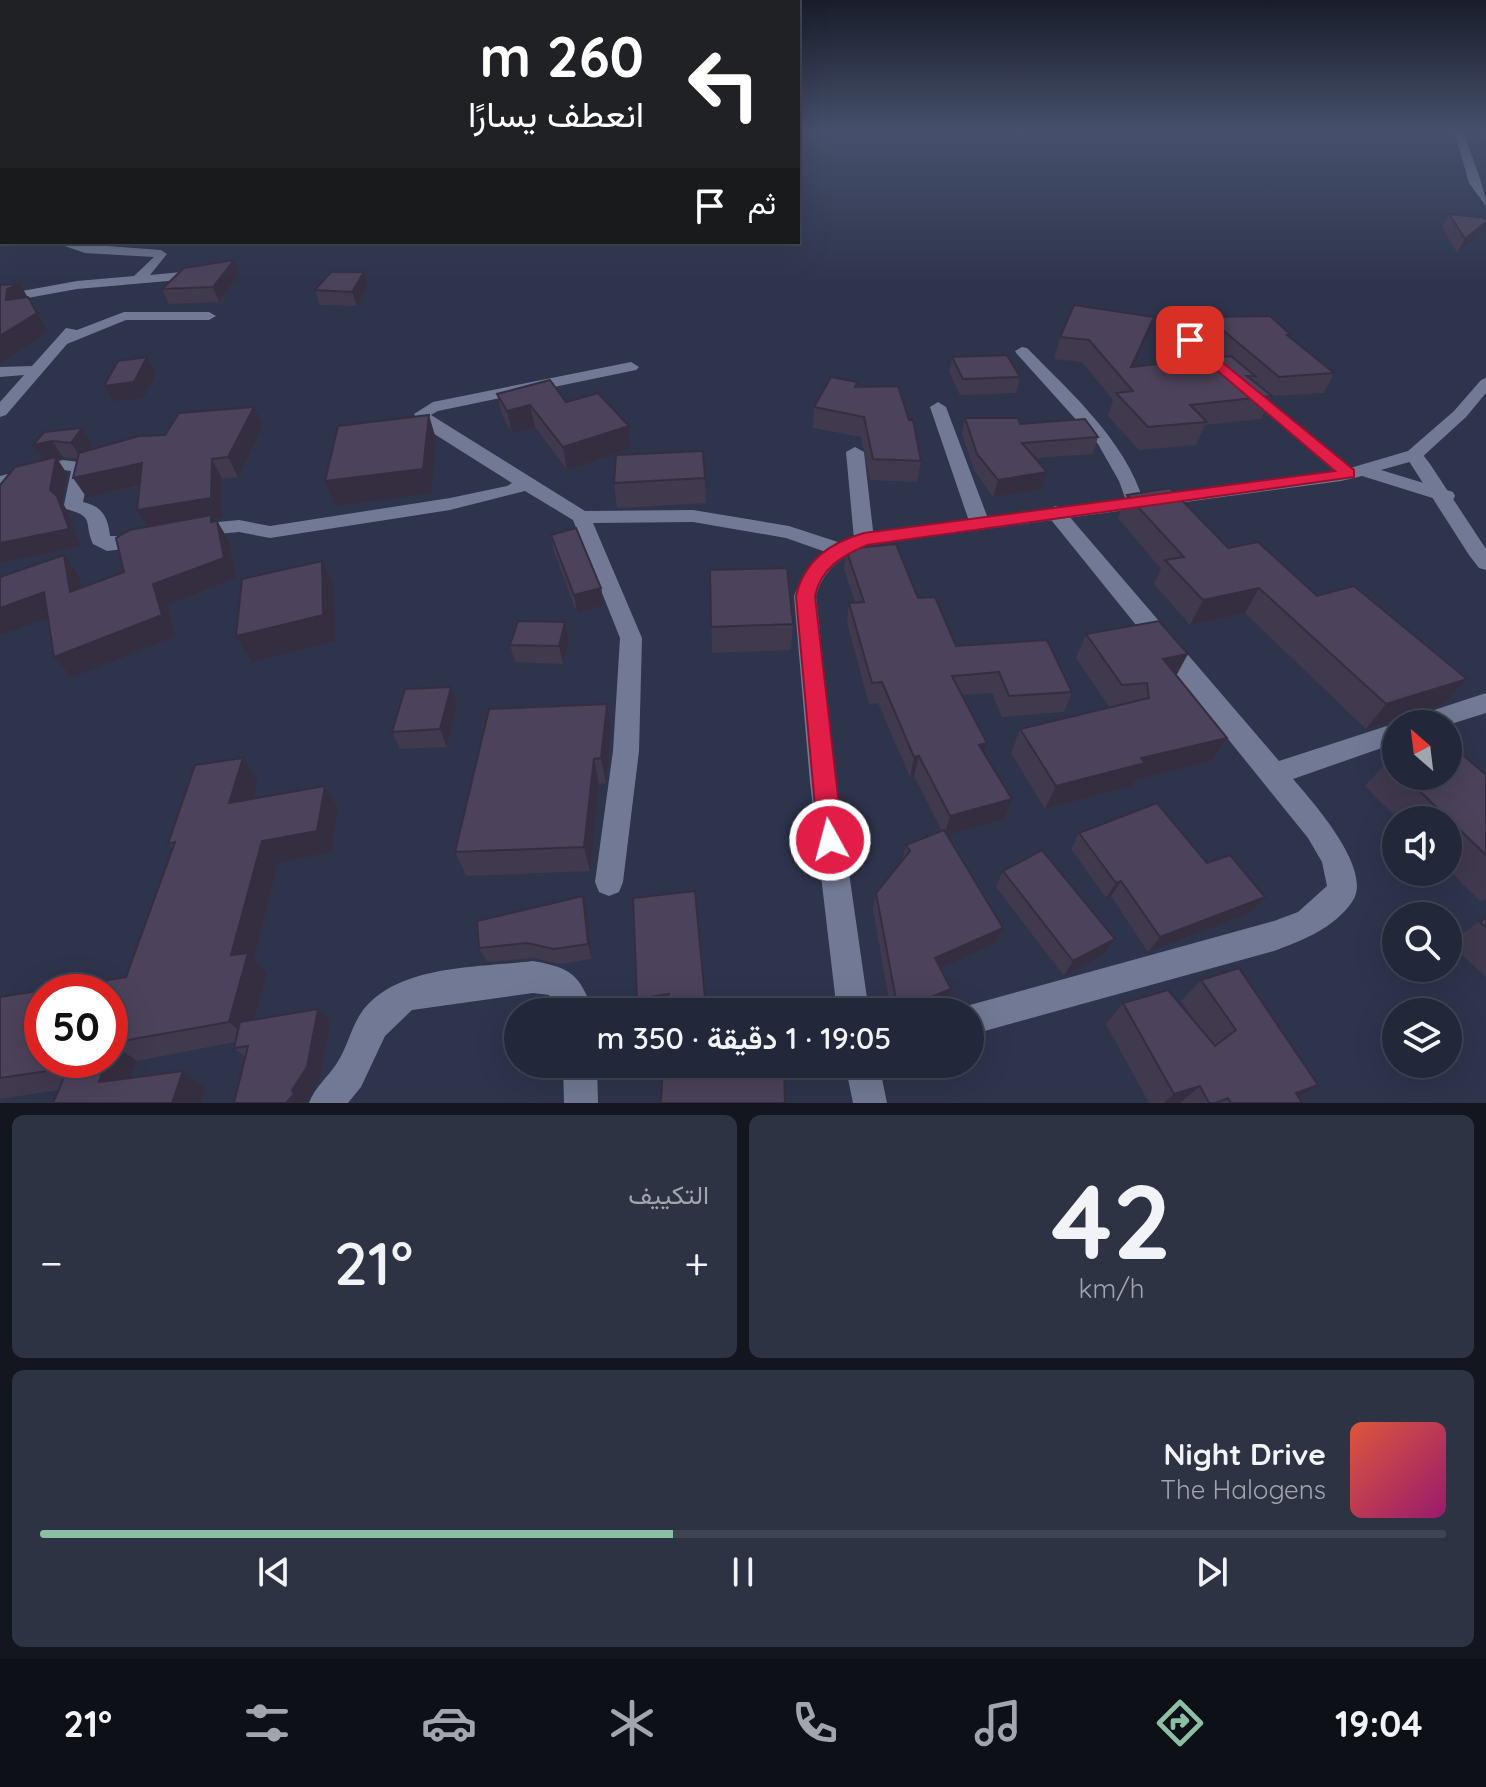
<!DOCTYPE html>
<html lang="ar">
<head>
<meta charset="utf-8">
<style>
	:root { --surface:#222739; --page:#2e3344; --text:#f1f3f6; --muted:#a2a5ae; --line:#3f4453; --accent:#8abfa5 }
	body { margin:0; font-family:Quicksand,Vazirmatn,sans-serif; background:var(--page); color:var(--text); direction:rtl; height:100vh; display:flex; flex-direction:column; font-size:30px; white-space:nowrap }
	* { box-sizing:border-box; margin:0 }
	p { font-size:26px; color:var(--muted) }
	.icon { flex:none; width:44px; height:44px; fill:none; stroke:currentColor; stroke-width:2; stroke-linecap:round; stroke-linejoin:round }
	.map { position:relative; height:1103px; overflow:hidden; direction:ltr }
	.drawer { display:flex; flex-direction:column; gap:12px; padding:12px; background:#13151f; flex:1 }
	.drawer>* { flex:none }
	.banner { position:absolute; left:0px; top:0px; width:800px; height:244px; box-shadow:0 8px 32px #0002,0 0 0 2px var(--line); direction:rtl; background:#202124; color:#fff; overflow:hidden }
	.needle { width:52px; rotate:332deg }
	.controls { position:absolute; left:1382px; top:710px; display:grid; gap:16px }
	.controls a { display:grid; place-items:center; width:80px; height:80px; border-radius:50%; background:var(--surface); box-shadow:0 8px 32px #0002,0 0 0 2px var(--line); font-size:40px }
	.speed { position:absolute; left:24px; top:974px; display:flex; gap:16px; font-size:40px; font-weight:700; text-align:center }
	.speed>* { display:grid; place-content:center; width:104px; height:104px; border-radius:50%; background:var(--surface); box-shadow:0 8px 32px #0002,0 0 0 2px var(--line); line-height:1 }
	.speed .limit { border:12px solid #d22; background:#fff; color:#111 }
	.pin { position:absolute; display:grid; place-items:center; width:68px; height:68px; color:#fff; margin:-34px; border-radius:16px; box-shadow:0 4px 12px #0006 }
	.me { position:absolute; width:88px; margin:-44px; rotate:353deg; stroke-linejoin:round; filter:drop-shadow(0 0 6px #0008) }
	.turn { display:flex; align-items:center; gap:28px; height:168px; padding:0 24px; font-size:36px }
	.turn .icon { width:104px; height:104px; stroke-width:2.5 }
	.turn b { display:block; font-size:56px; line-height:68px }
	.then { display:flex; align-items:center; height:76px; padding:0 24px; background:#0003; gap:16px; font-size:30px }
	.big { font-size:60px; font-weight:600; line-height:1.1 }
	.drawer .card { flex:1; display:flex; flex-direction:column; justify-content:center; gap:12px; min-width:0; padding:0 28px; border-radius:12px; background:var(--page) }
	.drawer .dial { align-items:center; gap:0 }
	.dial b { font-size:104px; line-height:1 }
	.song { display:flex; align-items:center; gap:24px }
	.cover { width:96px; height:96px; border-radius:12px; background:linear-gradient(135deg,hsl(10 70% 55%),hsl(320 70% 35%)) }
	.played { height:8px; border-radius:4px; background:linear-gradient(90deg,var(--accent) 45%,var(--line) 45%) }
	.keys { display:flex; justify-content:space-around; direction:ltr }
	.heat { display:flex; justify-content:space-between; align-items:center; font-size:44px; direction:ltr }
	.drawer .tiles { flex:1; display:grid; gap:12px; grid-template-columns:1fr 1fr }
	.card:last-child { grid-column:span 2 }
	.trip { position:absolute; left:504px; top:998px; width:480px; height:80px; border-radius:40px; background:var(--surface); box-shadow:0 8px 32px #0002,0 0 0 2px var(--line); font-weight:600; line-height:80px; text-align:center; direction:rtl }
	.menu { display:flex; height:128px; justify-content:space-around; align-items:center; background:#0e1017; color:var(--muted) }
	.menu .icon { width:56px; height:56px }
	.menu .active { color:var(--accent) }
	.menu b { font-size:36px; color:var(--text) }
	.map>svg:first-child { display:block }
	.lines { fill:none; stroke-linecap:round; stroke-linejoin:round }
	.minor { fill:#717994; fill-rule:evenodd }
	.secondary { fill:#717994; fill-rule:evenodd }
	.wall { fill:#41394e }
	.shaded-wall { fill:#352e40 }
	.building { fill:#4c425b; stroke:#352e40; stroke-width:2 }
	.route { fill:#e11d48; stroke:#92132f; stroke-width:2 }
</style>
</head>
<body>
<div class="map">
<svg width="1486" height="1103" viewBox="0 0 1486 1103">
	<rect width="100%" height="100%" fill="#2e344c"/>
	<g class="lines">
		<g class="minor">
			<polygon points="0,190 2,190 0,197"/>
			<rect x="0" y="235" width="2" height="6"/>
			<polygon points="53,242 161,250 167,254 150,275 202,270 208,274 202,278 77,289 0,303 0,295 77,281 134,276 154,257 85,253"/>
			<polygon points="124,312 209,312 216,316 209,320 126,320 67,344 6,415 0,417 0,402 24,375 0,377 0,367 32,366 66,328 77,330"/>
			<polygon points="1190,336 1354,470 1357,474 1354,478 1342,478 1185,343 1185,337"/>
			<path d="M1022,347l5,1c45,46 97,91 117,154l-2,4h-14l-9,-25 -21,-37 -81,-90 -2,-3z"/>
			<polygon points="631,362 639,367 636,370 438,411 431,415 585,511 693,510 789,526 847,545 850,550 840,557 786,538 693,522 593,523 642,638 639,751 623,882 619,892 609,896 599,892 595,882 613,751 620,638 573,520 525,491 450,510 270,538 239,532 197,536 187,530 197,524 239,520 270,526 450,498 507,486 512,483 420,425 414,414 433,402"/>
			<polygon points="938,402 946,407 990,524 987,528 973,528 970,524 930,407"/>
			<polygon points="855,447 864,452 874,539 864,545 854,539 846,452"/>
			<polygon points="1414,450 1420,451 1430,464 1486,549 1486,570 1479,568 1469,555 1405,455"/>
			<path d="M63,460l24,3 3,4 -7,35c19,4 25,15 27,34h39l3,5 -3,5 -42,5 -14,-7c-10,-22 3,-27 -27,-35l-2,-4 7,-34 -8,-1 -63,18v-12z"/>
			<path d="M1055,506l7,2 217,253 117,-38 4,1h-4v19l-103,36c19,22 82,92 59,123 -19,27 -49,38 -78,49l-304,84v-23h-13l2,-4 315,-87 24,-9 29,-26 -5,-24 -14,-24 -260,-322 -2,-4z"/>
			<polygon points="1486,693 1486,713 1448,725 1410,724 1413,717"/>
			<path d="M533,961c40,7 46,14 61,51h-32l-13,-17 -16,-2 -121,17 -27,26 -24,51 -13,16h-39c6,-16 19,-26 28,-40 10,-15 14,-35 24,-50 35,-49 118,-45 172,-52z"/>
			<polygon points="563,1064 597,1064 598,1103 564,1103"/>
		</g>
		<g class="secondary">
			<path d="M1454,130h8c7,20 24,58 24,76l-17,-23z"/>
			<path d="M1486,378v15l-20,24 -46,42 -39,11 72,22 2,4 -2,4h-14l-77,-24 -21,5 -473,64c-26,12 -44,23 -52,51l20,186 33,230h-32l-27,-230 -16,-186 9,-21 16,-20 45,-22 476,-62 68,-20 46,-40 27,-31z"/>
			<polygon points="845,1064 879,1064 887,1103 853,1103"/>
		</g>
	</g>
	<g class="wall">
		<polygon points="1449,214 1486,218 1486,226 1483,232 1457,253 1442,227"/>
		<polygon points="364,272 368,286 357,306 320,305 315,290"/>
		<polygon points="239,274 219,302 169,304 162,289"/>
		<polygon points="1154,317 1147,338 1134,366 1224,357 1200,336 1207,317 1291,335 1290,337 1334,373 1324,393 1271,396 1261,419 1205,425 1196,445 1139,450 1108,416 1113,400 1082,362 1054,359 1060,337"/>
		<polygon points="952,357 1020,377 1016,393 960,395 949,372"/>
		<polygon points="857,382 857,387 921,461 917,482 870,480 861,437 813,428 814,407"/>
		<polygon points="497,394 566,402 629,426 631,448 567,470 535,427 512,433 502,415"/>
		<polygon points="965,418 1020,424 1098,437 1093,454 1035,458 1042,489 993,497 974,470 962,434"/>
		<polygon points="263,426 238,477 222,479 222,518 214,519 215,521 217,521 229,541 236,578 167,605 176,636 72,678 54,657 48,617 0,635 0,577 79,576 81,588 124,572 148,527 140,486 87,498 78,459 63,457 57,458 67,474 62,503 68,513 81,546 0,563 0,485 44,460 44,432 92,445 88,451 165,435"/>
		<polygon points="705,478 706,503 617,508 614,483"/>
		<polygon points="1127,495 1317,596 1445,703 1366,729 1245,613 1190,625 1154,584 1161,569 1118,518"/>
		<polygon points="551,535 601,588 604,605 577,613 554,552"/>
		<polygon points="846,549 918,598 956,646 1072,692 1064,712 1002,717 992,693 962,695 984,753 1012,799 1004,819 946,835 1003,928 996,943 940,968 945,1003 923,1012 891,1012 873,909 876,893 902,861 906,845 942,831 914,776 910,777 878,703 869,704 847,623 849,603 855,602 844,569"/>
		<polygon points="710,570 793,624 791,650 712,653"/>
		<polygon points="565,622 569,640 563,664 515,662 510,645"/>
		<polygon points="1086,634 1176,676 1227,738 1212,761 1136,780 1132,786 1045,809 1011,753 1020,729 1110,708 1076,658"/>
		<polygon points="451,687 457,704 447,747 400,749 392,732"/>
		<polygon points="611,730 606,783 599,784 590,871 466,876 455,852"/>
		<polygon points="1396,758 1396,776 1486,775 1486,899 1480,901 1448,869 1448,820 1399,820 1365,786 1388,761"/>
		<polygon points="258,780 253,799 325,786 338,808 332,852 278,863 254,959 267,973 255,1020 330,1022 320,1080 306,1102 307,1103 234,1103 245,1057 234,1048 235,1042 137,1061 132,1078 183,1071 206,1088 201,1103 53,1103 59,1090 0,1099 0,997 126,977 173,849 168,844"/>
		<polygon points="1079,833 1207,863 1265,897 1251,913 1148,952 1111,896 1106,898 1071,849"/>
		<polygon points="1003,871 1115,939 1104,954 1064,976 996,887"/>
		<polygon points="633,898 705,998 783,1012 640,1012 637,999"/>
		<polygon points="587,912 592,959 559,964 533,958 487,962 479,948"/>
		<polygon points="1486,916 1486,977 1450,944"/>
		<polygon points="1201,980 1318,1085 1299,1098 1302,1103 1149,1103 1106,1024 1123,1003 1197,1025 1181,1001"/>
	</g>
	<g class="shaded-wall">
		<rect x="0" y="173" width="2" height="13"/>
		<polygon points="1486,222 1486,226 1483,232 1457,253 1465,239"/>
		<polygon points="234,260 239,274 219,302 213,287"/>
		<polygon points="364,272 368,286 357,306 352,292"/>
		<polygon points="20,284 48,332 0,363 0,336 7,289"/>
		<polygon points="1154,317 1147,338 1126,383 1131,367"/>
		<polygon points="147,357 156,373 143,398 113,401 104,386"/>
		<polygon points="530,405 535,427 512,433 507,411"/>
		<polygon points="254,407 263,426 238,477 228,457"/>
		<polygon points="429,415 436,439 431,493 335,506 325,481"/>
		<polygon points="629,426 631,448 567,470 563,447"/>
		<polygon points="82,428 92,445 82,459 71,443"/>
		<polygon points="52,441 63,457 57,459 67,474 62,503 68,513 81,546 0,563 0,543 50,490 45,462 33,445"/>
		<polygon points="212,459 222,479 222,518 214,519 218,528 217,521 229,541 236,578 167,605 176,636 72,678 54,657 153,584 150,530 137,510"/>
		<polygon points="142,463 154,482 87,498 73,478"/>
		<polygon points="1047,472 1042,489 993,497 998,480"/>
		<polygon points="64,555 79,576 85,613 70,592"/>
		<polygon points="322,561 334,586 335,641 252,662 236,636"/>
		<polygon points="601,588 604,605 577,613 574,595"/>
		<polygon points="1259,588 1245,613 1190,625 1203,600"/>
		<polygon points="44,592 61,613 0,635 0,608"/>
		<polygon points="565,622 569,640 563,664 559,646"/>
		<polygon points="1188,654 1175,678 1163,659"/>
		<polygon points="1467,679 1445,703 1366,729 1386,704"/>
		<polygon points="451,687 457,704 447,747 440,729"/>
		<polygon points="607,704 611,730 606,783 601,758"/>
		<polygon points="1227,738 1212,761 1136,780 1132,786 1045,809 1056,786 1141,758"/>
		<polygon points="987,743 980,763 979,745"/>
		<polygon points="919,756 914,776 910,777 914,757"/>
		<polygon points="243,758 258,780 246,825 229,803"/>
		<polygon points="594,759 599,784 590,871 584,847"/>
		<polygon points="325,786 338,808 332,852 278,863 254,959 267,973 249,1040 229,1022 231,955 262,841"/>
		<polygon points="1012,799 1004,819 944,836 950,816"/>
		<polygon points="1121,881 1111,896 1106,898 1116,883"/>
		<polygon points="583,896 587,912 592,959 588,944"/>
		<polygon points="1265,897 1251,913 1148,952 1160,937"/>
		<polygon points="1003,928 996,943 930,973 935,958"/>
		<polygon points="1115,939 1104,954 1064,976 1073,961"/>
		<polygon points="951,989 945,1003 923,1012 898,1012 898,1010"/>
		<polygon points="318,1009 330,1022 320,1080 306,1102 307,1103 286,1103 292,1090"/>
		<polygon points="112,1043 137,1061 125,1099 99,1082 106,1060 110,1060 110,1048"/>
		<polygon points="183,1071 206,1088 201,1103 172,1103"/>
		<polygon points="1318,1085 1291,1103 1296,1093"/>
		<polygon points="1200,1086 1180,1103 1164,1103 1174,1094"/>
	</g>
	<g class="building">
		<rect x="0" y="130" width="2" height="43"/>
		<polygon points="1449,214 1486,218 1486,222 1465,239"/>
		<polygon points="234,260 213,287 162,289 184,268"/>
		<polygon points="331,272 364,272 352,292 315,290"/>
		<polygon points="20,284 7,289 6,300 28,297 37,313 0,336 0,285"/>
		<polygon points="1074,305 1154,317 1131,367 1231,356 1255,376 1247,376 1272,396 1190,405 1207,422 1148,427 1116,393 1133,391 1089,340 1060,337"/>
		<polygon points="1270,316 1291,335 1287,335 1334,373 1279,377 1207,317"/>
		<polygon points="1007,355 1020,377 963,379 952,357"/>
		<polygon points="147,357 134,382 104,386 118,361"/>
		<polygon points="831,377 857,382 855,387 898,386 909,420 913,420 921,461 873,459 864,417 814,407"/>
		<polygon points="550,380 566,402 598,393 629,426 563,447 530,405 507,411 497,394"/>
		<polygon points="254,407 228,457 212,459 211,498 137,510 142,463 73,478 79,453 139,436 165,435 179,413"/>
		<polygon points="429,415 423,469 325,481 338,426"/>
		<polygon points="965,418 1018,418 1020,424 1085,419 1098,437 1022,443 1047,472 998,480 977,454"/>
		<polygon points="82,428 71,443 52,441 33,445 44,432"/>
		<polygon points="703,451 705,478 614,483 616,455"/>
		<polygon points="56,457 50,490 57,496 69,529 0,543 0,485 15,467"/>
		<polygon points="1170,488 1228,548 1258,542 1317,596 1354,586 1467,679 1386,704 1259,588 1203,600 1165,560 1184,557 1127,495"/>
		<polygon points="211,515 211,522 217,521 224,558 153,584 162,615 54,657 44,592 0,608 0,577 64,555 70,592 124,572 116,538 130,530"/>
		<polygon points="576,528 601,588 574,595 551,535"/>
		<polygon points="896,544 918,598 935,597 956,646 1047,640 1072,692 1009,696 999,672 952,676 987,743 979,745 1012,799 950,816 919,756 914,757 882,682 872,683 849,603 864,602 846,549"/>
		<polygon points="322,561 323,615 236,636 242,579"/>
		<polygon points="787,568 793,624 711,627 710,570"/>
		<polygon points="518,621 565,622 559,646 510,645"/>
		<polygon points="1159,621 1188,654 1163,659 1227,738 1141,758 1145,763 1056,786 1020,729 1149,698 1147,683 1122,685 1086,634"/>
		<polygon points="451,687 440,729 392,732 405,689"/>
		<polygon points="607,704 601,758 594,759 584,847 455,852 489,709"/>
		<polygon points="1448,742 1486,775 1486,855 1404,776 1448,776"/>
		<polygon points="243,758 229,803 325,786 317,831 262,841 231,955 248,953 229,1022 112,1043 110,1048 110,992 42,992 42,1060 106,1060 99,1082 183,1071 172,1103 53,1103 68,1068 0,1078 0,997 126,977 175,842 168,844 195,765"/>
		<polygon points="1396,758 1396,768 1388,761"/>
		<polygon points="1157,803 1207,863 1230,855 1265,897 1160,937 1121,881 1116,883 1079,833"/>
		<polygon points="944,830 1003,928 935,958 951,989 898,1010 876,893 910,851 906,845"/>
		<polygon points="1042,850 1115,939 1073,961 1003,871"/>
		<polygon points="695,891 705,998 783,999 783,1012 667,1012 669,994 637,999 633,898"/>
		<polygon points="583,896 588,944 554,949 527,943 479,948 477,921"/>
		<polygon points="1486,917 1486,927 1480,922"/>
		<polygon points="1239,968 1318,1085 1296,1093 1302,1103 1231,1103 1228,1098 1216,1103 1209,1103 1200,1086 1174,1094 1123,1003 1168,990 1215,1046 1236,1030 1201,980"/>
		<polygon points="318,1009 307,1067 292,1090 294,1094 286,1103 234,1103 248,1046 234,1048 240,1022"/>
		<polygon points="663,1064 784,1064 785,1103 661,1103"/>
	</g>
	<linearGradient id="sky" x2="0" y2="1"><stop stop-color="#191d2a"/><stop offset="0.46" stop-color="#46506c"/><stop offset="1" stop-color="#46506c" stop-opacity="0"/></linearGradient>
	<rect width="1486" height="285" fill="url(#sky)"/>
	<path class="route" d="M1190,336l164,134v7l-487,68c-25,11 -46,23 -52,51l28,244 -4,8 -9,3 -9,-3 -3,-8 -22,-244c8,-35 33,-53 68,-63l471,-62 -150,-128 -2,-3z"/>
</svg>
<div class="controls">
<a><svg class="needle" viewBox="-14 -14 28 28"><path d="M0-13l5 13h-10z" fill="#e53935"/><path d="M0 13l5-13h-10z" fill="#a2a5ae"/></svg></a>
<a><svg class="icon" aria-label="sound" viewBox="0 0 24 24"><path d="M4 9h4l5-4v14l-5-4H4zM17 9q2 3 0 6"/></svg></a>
<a><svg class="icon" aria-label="search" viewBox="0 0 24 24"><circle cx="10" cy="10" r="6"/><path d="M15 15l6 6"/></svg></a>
<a><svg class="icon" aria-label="layers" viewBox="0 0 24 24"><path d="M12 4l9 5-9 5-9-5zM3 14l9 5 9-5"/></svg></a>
</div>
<div class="speed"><div class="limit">50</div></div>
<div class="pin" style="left:1190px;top:340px;background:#d93025"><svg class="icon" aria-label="arrive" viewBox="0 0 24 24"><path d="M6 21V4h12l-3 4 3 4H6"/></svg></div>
<svg class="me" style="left:830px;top:840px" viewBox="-20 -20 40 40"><circle r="17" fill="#e11d48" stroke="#fff" stroke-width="3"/><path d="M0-11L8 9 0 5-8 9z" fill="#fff"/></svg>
<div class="trip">19:05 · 1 دقيقة · 350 m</div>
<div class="banner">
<div class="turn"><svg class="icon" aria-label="left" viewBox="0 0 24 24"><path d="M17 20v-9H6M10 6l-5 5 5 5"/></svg><div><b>260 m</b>انعطف يسارًا</div></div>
<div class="then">ثم<svg class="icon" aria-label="arrive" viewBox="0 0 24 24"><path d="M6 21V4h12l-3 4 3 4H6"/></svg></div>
</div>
</div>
<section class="drawer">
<div class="tiles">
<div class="card dial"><b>42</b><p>km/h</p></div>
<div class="card"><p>التكييف</p>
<div class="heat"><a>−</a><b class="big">21°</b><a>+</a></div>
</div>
<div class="card">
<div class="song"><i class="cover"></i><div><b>Night Drive</b><p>The Halogens</p></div></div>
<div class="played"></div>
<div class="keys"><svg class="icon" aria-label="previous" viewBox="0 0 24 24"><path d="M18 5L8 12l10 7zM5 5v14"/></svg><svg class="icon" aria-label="pause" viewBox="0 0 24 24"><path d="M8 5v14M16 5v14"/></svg><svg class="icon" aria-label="next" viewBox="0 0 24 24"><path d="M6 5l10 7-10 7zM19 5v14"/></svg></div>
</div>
</div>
</section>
<nav class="menu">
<b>19:04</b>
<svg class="icon active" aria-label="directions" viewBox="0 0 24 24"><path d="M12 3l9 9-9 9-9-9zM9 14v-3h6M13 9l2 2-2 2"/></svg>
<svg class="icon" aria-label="music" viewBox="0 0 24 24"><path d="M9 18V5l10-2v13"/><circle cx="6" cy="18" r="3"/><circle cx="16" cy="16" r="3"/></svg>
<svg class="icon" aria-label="phone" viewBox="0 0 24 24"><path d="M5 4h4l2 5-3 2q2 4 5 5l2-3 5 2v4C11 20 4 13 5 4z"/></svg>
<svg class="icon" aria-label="climate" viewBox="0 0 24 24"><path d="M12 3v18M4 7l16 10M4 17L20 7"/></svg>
<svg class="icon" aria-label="car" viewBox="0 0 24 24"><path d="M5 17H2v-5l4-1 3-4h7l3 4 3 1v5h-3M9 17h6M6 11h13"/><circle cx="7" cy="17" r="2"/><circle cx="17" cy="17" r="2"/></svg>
<svg class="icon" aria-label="filters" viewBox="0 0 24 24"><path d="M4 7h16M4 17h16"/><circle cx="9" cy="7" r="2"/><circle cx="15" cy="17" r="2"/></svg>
<b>21°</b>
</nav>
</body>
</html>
